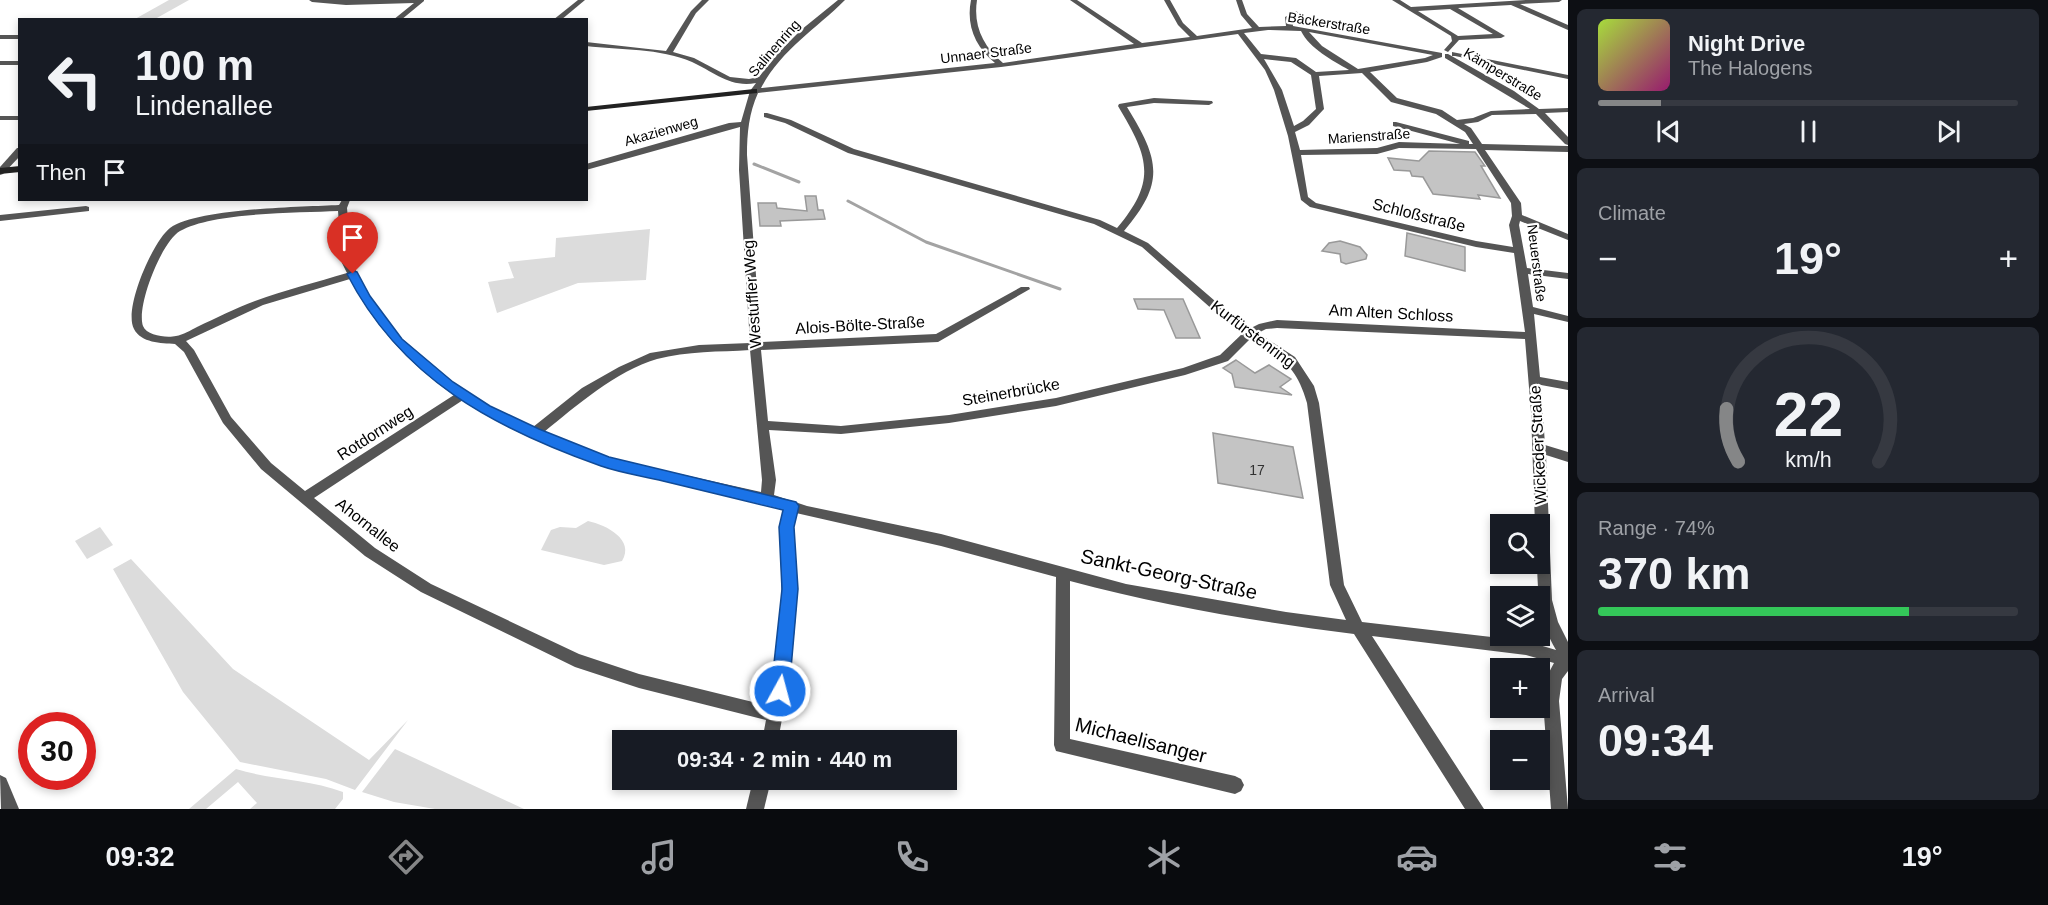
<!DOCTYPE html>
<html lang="en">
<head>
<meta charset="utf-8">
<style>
	:root { --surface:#171b24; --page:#242831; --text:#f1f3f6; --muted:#9ea1a6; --line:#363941; --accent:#858687 }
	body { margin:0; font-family:Arial,sans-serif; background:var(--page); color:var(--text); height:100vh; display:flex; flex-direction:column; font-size:22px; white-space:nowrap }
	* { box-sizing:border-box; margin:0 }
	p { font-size:20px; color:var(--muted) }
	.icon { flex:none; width:33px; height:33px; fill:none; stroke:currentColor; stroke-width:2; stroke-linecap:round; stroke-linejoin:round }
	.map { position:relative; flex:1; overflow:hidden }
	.details { display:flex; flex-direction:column; gap:9px; padding:9px; background:#0d0f14; width:480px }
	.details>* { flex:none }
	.top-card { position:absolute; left:18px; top:18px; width:570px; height:183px; border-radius:0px; box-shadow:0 3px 9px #0003; background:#171b24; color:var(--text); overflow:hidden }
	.tools { position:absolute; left:1490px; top:514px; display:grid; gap:12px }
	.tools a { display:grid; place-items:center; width:60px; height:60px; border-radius:0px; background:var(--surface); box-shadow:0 3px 9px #0003; font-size:30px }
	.speed { position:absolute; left:18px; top:712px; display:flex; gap:12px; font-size:30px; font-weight:700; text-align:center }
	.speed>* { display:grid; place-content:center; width:78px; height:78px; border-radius:50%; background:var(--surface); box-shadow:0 3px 9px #0003; line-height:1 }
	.speed .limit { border:9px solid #d22; background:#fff; color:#111 }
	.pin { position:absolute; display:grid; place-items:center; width:51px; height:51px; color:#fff; margin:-62px -26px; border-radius:50% 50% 50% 0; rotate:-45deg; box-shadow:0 0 6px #0007 }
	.pin .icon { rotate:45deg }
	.me { position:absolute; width:66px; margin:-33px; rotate:7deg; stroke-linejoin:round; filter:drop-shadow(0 0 4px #0008) }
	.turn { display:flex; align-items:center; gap:21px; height:126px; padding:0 18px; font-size:27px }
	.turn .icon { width:78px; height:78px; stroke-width:2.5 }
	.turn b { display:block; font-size:42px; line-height:51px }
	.then { display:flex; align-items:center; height:57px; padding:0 18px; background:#0003; gap:12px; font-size:22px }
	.big { font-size:45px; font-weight:700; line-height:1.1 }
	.details .widget { flex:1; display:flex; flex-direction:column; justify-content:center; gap:9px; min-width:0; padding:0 21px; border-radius:9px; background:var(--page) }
	.details .dial { align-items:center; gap:0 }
	.dial svg { height:156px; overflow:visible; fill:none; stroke:var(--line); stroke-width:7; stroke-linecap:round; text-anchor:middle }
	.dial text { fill:var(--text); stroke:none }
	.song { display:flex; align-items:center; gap:18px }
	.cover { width:72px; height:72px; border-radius:9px; background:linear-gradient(135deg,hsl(80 70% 55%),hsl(320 70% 35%)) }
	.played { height:6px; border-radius:3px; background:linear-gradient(90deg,var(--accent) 15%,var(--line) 15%) }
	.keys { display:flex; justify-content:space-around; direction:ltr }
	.heat { display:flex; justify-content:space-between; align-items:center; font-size:33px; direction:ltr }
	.charge { height:9px; border-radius:4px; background:linear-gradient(90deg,#34c759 74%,var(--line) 0) }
	.trip { position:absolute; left:612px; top:730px; width:345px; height:60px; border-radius:0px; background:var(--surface); box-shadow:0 3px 9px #0003; font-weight:700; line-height:60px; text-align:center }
	.tab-bar { display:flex; height:96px; justify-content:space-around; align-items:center; background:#090b0e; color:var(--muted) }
	.tab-bar .icon { width:42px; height:42px }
	.tab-bar .current { color:var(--accent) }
	.tab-bar b { font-size:27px; color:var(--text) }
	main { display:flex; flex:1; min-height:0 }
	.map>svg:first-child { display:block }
	.green { fill:#dcdcdc }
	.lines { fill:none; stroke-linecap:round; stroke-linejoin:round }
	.stream { stroke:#a3a3a3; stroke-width:3 }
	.building { fill:#c4c4c4; stroke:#999; stroke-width:1.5 }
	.street { fill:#555; fill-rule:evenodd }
	.secondary { fill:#222; fill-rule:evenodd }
	.route { fill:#1a73e8; stroke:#114b97; stroke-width:1.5 }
	.labels { text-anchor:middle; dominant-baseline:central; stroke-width:4.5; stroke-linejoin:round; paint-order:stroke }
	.far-street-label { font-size:14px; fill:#000; stroke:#fff }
	.number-label { font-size:14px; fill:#313131 }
	.street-label { font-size:16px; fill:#000; stroke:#fff }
	.near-street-label { font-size:20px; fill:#000; stroke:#fff }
</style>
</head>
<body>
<main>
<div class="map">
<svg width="1568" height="809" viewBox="0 0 1568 809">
	<rect width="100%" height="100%" fill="#fff"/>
	<g class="green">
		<polygon points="169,0 189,0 155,19 135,19"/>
		<polygon points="650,229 646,280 578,283 497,313 488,282 514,278 508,262 555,257 556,238"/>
		<path d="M588,521c19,4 47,19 34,40l-18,4 -63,-15 10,-20 9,-3 16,1z"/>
		<polygon points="100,527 113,545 87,559 75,541"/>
		<polygon points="131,559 233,669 369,760 408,720 355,790 326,779 240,762 183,692 113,569"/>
		<polygon points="395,749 524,809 435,809 394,802 362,792"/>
		<path d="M236,769c35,11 73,10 107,23v7l-8,10h-85l7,-6 -19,-21 -32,27h-17z"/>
	</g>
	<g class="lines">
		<g class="stream">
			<polyline points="754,164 799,182"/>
			<polyline points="848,201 926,242 1060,289"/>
		</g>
	</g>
	<g class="building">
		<polygon points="1429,151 1475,152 1485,166 1481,166 1500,198 1478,195 1480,199 1433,194 1423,177 1412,176 1410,171 1394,170 1388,158 1419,161"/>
		<polygon points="805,196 816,196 818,210 823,210 825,219 780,221 781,226 760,226 758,203 776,203 777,208 807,211"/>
		<polygon points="1407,233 1465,247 1465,271 1405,256"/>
		<polygon points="1340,241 1360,247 1367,255 1366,259 1346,264 1341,262 1340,254 1322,251 1329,243"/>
		<polygon points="1134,299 1183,299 1200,338 1176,338 1164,310 1138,309"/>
		<polygon points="1236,360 1255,373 1269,365 1291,379 1280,387 1292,395 1235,387 1232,374 1223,368"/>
		<polygon points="1213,433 1293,447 1303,498 1218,483"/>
	</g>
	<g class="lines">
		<g class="street">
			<polygon points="309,0 424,0 424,1 401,20 393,20 414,3 346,5 312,2"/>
			<polygon points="578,0 585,0 561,20 553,20"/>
			<path d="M702,0h7l-13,13 -23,39 21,6 36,19 19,2 10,-2 16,-21 26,-26 37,-30h7c-29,29 -64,50 -84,88l234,-25c-20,-16 -29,-38 -24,-63h6c-4,26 6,46 26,63l131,-19 -64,-44h7l65,43 48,-6 -12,-12 -14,-25h6l13,23 14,13 55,-8 -11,-13 -5,-15h6l5,14 12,13 27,-1 -1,-9 11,-6 3,2 -7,5 1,8 149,27v4l-15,5 -57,10 27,26 45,12 15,10 16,-2 18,-7 39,-2 -85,-51v-4h3l66,37 25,18 29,-1v4l-23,1 23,24v8l-3,-1 -29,-30 -44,1 -14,7 -14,2 7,4 11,16 86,2v6l-83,-2 36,53 1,12 46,19v6l-48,-19 -1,4 8,43 41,5v6l-40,-5 5,33 35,9v6l-34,-8 6,63 28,5v8l-27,-5 4,60 23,7v10l-22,-7 6,145 6,22 10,20v29l-6,8 -3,22 9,108h-17l-8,-108 3,-23 8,-15 -28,-8 -154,-19 112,173h-19l-111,-175c-96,-12 -191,-28 -284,-53v158l165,37 6,3 3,6 -3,6 -6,3 -179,-43 -2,-6 2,-168 -115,-31 -145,-33c-6,27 2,55 1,82 -2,49 -10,98 -19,146h-16l4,-21 -127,-32 -64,-21 -154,-75 -56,-36 -104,-87 -38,-46 -39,-71 -9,-8c-14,-1 -34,-1 -41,-15 -11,-20 19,-88 36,-101 28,-20 132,-21 169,-23l3,-5h8l-3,8 5,55 17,32 33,44 50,43 37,24 44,21 49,-39 37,-21 31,-14 49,-8 51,-2 -11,-173 1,-43 -154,43v-6l143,-41 12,-1 9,-31 6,-8c-26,5 -42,-11 -64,-21 -32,-14 -72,-12 -106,-16v-4l80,9 25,-40zM1268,30l33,1c9,18 31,29 48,39l-33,2 -20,-14 -35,-4 -17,-21zM1309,32l124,23 -8,3 -67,11 -36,-23zM1238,34l27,36 9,20 14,46 13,64 9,7 166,40 38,6 11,79 -248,-12 -18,4 -8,4 -21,-14 -82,-71 -24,-12c42,-49 35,-72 3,-124l27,-4 55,2 4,-2 -1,-2 -58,-3 -35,6 -1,2c30,50 40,74 -1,122l-17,-8 -246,-71 -63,-29 -24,-7h-3v4l21,6 63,30 246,71 48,23 80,71 21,15 -23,22 -37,13 -127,30 -107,17 -108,11 -73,-5 -7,-71 177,-8 92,-53 -1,-2h-8l-85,47 -175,8 -14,-187c0,-22 2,-42 11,-62l243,-26zM1264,59l27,3 20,13 5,34 -13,12 -9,5 -12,-36zM1362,73l29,29 45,12 29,18 8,12h-4v-3l-73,-19h-3v4l67,18 -61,-2 -22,6 -77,2 -5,-18 14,-7 15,-16 -5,-33zM1399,148l77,1 35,54 1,13 -3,9 4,22 -37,-6 -160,-38 -8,-6 -7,-42 76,-1zM338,211l4,52 5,10c-30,9 -62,17 -92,28 -19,7 -39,17 -58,26 -6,3 -14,8 -21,9 -9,2 -29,0 -33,-10 -7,-20 19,-85 37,-95 33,-19 118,-18 158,-20zM350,279c24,46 61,87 104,116l-149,96 -34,-28 -40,-46 -37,-67 -8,-9 77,-36zM1277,328l248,11 6,73 4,113h4v39h-2c1,32 2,57 19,86l-30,-9 -164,-19 -18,-37 -25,-182 -5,-17 -19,-29 -37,-24 8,-4zM1251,338c31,21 45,27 56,65l23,182 16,35 -60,-8 -160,-28 -185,-50 -134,-28 -33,-11 2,-15 -7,-50 72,4 108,-11 107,-17 129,-31 43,-14zM750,350l12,130 -1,12 -153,-34 -64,-26c32,-26 72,-61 113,-73 30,-8 63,-7 93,-9zM463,400l18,12 49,24 71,29 183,44 -4,28 2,71 -13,98 -130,-32 -60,-20 -148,-70 -56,-36 -61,-50z"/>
			<path d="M1392,0h8l11,7 115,-7h36l-3,2 -39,2 48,21v5l-57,-25 -53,3 47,28 -4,2 -42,2 -11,12 -4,-2 8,-9 -1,-5zM1450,9l43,25 -35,2 -40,-25z"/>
			<rect x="0" y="35" width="20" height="4"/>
			<polygon points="1452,52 1568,75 1568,79 1455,56 1452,56"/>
			<rect x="0" y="61" width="20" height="4"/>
			<rect x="0" y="116" width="20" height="4"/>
			<polygon points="17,148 20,148 20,156 3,174 0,175 0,167"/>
			<polygon points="86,206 89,207 89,211 0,221 0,215"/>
			<polygon points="0,775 6,778 19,809 1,809"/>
			<polygon points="753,780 771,780 764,809 746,809"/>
		</g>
		<g class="secondary">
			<polygon points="754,89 757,89 757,93 586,111 586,107"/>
			<polygon points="20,166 20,172 0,174 0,168"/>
		</g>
	</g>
	<path class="route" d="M353,271l4,1 13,24 32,43 51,43 37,24 49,23 70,28 187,45 3,4 -5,21 4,62 -9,102 -3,6 -6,3 -7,-3 -2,-6 11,-102 -3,-62 4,-17c-40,-10 -80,-19 -120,-29 -20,-5 -42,-8 -62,-15 -107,-38 -200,-87 -254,-192z"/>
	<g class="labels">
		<g class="far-street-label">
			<text transform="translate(1329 23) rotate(9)">Bäckerstraße</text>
			<text transform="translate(774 48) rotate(-49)">Salinenring</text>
			<text transform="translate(986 53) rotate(-7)">Unnaer Straße</text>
			<text transform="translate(1503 74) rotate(31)">Kämperstraße</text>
			<text transform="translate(661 131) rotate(-16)">Akazienweg</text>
			<text transform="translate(1369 136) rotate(-4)">Marienstraße</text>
			<text transform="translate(1537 263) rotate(83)">Neuerstraße</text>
		</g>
		<g class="number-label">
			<text x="1257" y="470">17</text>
		</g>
		<g class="street-label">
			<text transform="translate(1419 215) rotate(14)">Schloßstraße</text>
			<text transform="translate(752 294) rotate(-94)">Westuffler Weg</text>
			<text transform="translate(1391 313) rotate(3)">Am Alten Schloss</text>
			<text transform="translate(860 325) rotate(-3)">Alois-Bölte-Straße</text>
			<text transform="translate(1253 334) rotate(37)">Kurfürstenring</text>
			<text transform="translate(1011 392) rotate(-10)">Steinerbrücke</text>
			<text transform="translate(375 433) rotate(-33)">Rotdornweg</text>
			<text transform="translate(1538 445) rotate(-93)">Wickeder Straße</text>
			<text transform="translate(368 525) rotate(38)">Ahornallee</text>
		</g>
		<g class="near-street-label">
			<text transform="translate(1169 574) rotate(12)">Sankt-Georg-Straße</text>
			<text transform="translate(1141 740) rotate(14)">Michaelisanger</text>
		</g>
	</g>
</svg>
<div class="tools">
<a><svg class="icon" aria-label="search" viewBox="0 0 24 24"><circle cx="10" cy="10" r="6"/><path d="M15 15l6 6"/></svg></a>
<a><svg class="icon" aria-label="layers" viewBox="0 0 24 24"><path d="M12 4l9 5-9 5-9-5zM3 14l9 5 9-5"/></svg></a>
<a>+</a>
<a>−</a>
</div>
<div class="speed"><div class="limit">30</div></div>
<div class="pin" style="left:353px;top:274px;background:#d93025"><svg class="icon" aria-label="arrive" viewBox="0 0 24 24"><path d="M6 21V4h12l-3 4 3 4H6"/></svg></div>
<svg class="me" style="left:780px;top:691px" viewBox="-20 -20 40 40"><circle r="17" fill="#1a73e8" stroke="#fff" stroke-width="3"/><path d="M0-11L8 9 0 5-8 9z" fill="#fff"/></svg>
<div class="trip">09:34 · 2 min · 440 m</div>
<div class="top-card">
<div class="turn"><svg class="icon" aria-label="left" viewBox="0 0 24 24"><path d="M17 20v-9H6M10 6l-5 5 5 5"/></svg><div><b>100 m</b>Lindenallee</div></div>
<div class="then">Then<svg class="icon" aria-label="arrive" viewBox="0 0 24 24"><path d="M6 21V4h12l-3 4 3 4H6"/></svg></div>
</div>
</div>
<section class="details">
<div class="widget">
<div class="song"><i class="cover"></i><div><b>Night Drive</b><p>The Halogens</p></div></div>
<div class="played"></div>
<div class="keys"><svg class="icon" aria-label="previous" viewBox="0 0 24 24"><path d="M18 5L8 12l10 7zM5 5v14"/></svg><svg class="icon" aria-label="pause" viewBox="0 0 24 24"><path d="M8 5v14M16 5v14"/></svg><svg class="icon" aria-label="next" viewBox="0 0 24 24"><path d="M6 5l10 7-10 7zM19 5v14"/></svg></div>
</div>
<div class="widget"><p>Climate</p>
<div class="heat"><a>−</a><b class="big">19°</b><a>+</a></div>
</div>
<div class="widget dial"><svg viewBox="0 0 100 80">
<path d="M14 69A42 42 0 1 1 86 69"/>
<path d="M14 69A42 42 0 0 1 8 42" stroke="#858687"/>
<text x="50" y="56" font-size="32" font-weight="700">22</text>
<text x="50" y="72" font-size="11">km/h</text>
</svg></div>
<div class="widget"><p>Range · 74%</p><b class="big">370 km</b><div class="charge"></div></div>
<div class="widget"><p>Arrival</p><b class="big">09:34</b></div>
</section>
</main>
<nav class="tab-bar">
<b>09:32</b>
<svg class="icon current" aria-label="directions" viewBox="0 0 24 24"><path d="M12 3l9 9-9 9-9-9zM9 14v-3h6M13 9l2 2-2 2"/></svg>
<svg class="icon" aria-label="music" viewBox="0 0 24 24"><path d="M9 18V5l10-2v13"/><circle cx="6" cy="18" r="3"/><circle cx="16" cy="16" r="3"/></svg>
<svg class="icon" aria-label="phone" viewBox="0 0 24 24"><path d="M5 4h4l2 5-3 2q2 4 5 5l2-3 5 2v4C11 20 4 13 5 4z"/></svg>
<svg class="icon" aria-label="climate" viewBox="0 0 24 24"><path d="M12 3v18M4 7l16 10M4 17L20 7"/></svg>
<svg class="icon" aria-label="car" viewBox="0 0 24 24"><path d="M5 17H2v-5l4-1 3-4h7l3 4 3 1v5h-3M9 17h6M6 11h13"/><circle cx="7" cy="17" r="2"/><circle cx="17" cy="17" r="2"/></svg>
<svg class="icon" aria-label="filters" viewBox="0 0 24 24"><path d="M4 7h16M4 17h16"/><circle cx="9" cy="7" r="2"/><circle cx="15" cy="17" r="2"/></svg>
<b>19°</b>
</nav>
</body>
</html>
